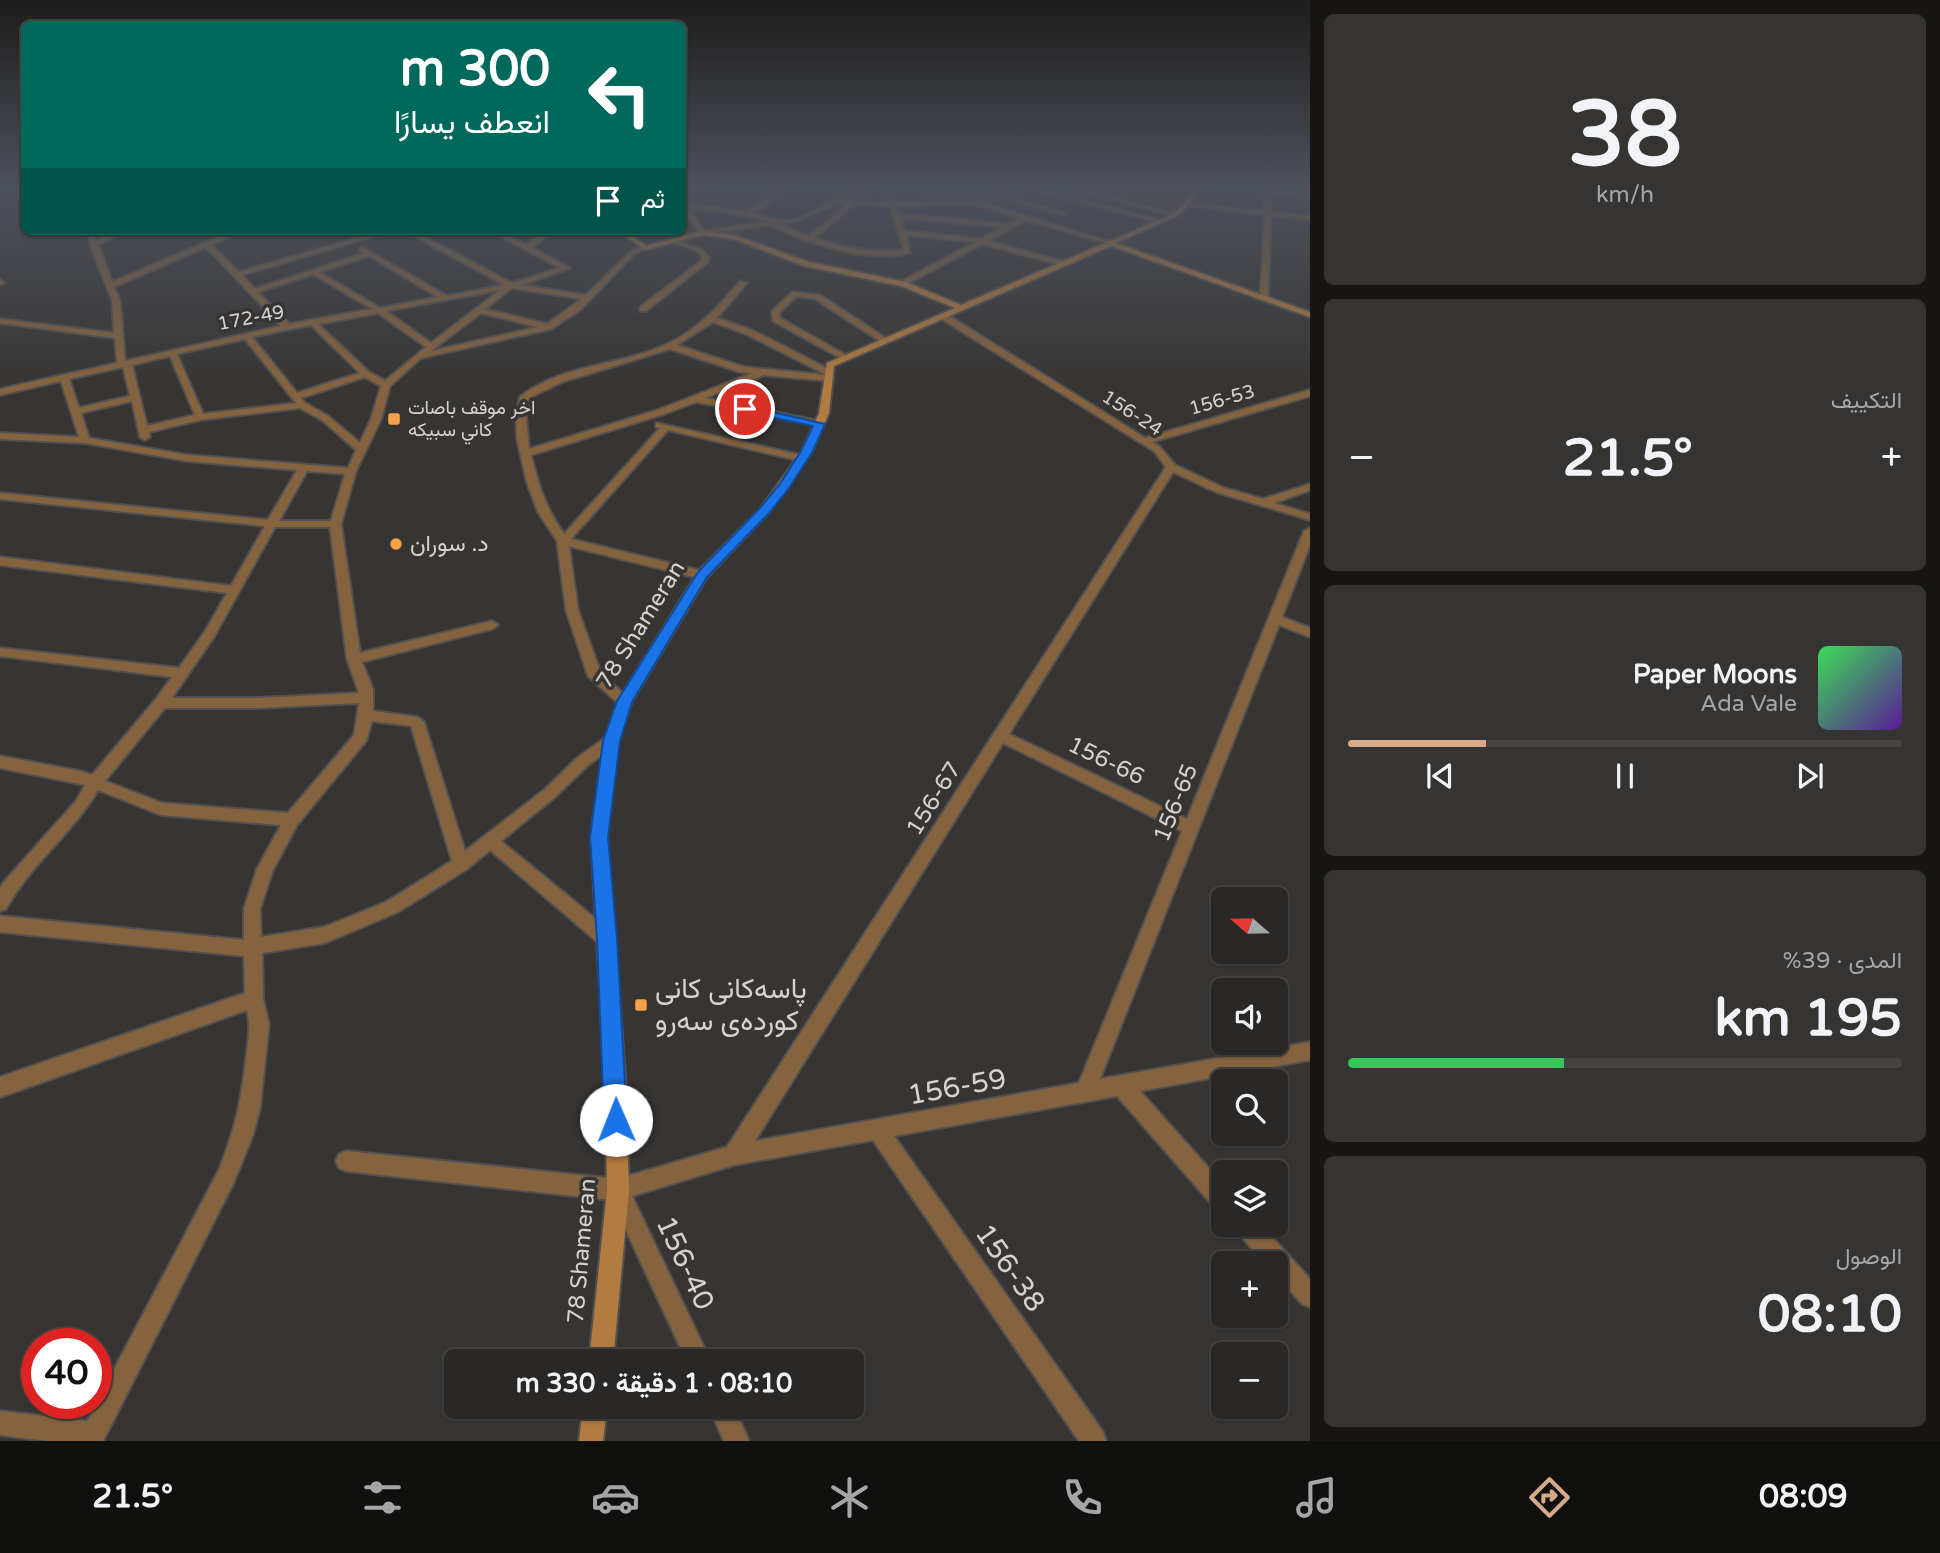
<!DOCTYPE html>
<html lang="ar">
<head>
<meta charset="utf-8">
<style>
	:root { --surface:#292826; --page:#353432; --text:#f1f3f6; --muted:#a5a6a7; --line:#454443; --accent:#d6ab8b }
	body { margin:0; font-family:"Varela Round",Vazirmatn,sans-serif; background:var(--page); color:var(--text); direction:rtl; height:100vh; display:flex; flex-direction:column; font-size:26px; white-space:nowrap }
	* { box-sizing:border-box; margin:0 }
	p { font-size:23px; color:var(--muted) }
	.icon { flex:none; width:38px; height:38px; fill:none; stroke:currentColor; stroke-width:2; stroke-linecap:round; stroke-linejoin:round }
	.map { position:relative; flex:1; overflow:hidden; direction:ltr }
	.details { display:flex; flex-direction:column; gap:14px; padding:14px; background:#171615; width:630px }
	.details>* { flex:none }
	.top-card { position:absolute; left:21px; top:21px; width:665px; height:214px; border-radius:10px; box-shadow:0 2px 5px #0004,0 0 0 2px var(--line); direction:rtl; background:#00695c; color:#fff; overflow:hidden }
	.needle { width:46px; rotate:290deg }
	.tools { position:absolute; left:1211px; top:887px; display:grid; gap:14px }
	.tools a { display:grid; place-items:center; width:77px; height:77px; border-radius:10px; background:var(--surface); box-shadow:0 2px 5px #0004,0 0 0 2px var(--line); font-size:35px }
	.speed { position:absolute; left:21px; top:1328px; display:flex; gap:14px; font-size:35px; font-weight:700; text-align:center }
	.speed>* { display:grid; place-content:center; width:91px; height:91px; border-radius:50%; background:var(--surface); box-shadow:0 2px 5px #0004,0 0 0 2px var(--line); line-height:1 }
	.speed .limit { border:10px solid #d22; background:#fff; color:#111 }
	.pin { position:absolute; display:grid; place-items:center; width:60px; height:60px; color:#fff; margin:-30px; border:4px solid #fff; border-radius:50%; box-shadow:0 2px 7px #0007 }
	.me { position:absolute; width:77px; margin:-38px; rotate:359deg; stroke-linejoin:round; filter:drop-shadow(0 0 5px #0008) }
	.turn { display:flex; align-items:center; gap:24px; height:147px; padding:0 21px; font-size:32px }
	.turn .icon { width:91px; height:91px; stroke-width:2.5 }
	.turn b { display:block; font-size:49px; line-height:60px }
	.then { display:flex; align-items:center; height:66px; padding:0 21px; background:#0003; gap:14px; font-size:26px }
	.big { font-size:52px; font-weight:700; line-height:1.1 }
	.details .card { flex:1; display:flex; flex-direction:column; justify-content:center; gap:10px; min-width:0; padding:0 24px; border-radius:10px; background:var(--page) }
	.details .dial { align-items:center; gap:0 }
	.dial b { font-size:91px; line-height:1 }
	.song { display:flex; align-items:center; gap:21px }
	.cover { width:84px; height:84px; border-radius:10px; background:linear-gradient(135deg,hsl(130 70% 55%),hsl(270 70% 35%)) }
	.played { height:7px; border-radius:4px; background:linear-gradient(90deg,var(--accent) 25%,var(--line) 25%) }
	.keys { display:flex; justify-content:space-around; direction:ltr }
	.heat { display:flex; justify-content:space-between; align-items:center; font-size:38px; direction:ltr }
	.charge { height:10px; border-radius:5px; background:linear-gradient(90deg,#34c759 39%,var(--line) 0) }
	.trip { position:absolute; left:444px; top:1349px; width:420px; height:70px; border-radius:10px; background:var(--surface); box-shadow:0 2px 5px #0004,0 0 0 2px var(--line); font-weight:700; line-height:70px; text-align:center; direction:rtl }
	.tabs { display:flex; height:112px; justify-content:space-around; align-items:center; background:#10100f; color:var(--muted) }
	.tabs .icon { width:49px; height:49px }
	.tabs .current { color:var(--accent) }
	.tabs b { font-size:32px; color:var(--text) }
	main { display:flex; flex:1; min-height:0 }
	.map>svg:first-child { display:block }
	.green { fill:#5c3912 }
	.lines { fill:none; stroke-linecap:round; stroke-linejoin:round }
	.street-casing { stroke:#535150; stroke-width:4 }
	.secondary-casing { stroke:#535150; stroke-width:4 }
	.street { fill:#86633f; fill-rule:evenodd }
	.secondary { fill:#b27b40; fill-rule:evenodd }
	.route { fill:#1a73e8; stroke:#114b97; stroke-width:2 }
	.poi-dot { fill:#f5a346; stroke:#373533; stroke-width:2.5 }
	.labels { text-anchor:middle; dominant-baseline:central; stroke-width:7; stroke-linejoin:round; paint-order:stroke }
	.far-street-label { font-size:19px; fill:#d4d3d2; stroke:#373533 }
	.far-poi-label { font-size:19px; fill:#d4d3d2; stroke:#373533; text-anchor:start }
	.poi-label { font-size:23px; fill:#d4d3d2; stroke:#373533; text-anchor:start }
	.street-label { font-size:23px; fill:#d4d3d2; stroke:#373533 }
	.near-poi-label { font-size:28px; fill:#d4d3d2; stroke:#373533; text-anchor:start }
	.near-street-label { font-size:28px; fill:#d4d3d2; stroke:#373533 }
</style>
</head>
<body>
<main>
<section class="details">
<div class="card dial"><b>38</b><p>km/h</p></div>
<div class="card"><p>التكييف</p>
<div class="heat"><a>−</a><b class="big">21.5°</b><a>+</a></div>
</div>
<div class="card">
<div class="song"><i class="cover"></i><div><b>Paper Moons</b><p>Ada Vale</p></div></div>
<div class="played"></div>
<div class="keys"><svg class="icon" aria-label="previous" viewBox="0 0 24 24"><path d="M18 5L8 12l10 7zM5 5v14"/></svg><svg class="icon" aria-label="pause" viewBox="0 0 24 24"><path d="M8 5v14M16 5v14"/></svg><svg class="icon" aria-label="next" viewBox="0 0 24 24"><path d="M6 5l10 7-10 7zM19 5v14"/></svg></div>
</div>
<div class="card"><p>المدى · 39%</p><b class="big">195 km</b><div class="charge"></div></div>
<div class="card"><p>الوصول</p><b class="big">08:10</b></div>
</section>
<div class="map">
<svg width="1310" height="1441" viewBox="0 0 1310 1441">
	<rect width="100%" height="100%" fill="#373533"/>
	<polygon class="green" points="1080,187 1188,187 1181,203 1175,208"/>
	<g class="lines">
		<g class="street-casing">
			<g id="street">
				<polygon points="727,187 724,189 682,192 682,188"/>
				<path d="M780,187h6l-4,8 -30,19c8,1 19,5 26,6 27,6 64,-33 89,-33l-21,13 43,2 -5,-15h6l5,15 67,-2 -41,-13c18,0 39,14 54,13 14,0 26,-13 42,-13l-17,8 67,18 -3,2 -69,-18 -14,5 132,41 -5,1 -82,-24 -38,21 77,21v4l-82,-22 -80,42 -4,-2 1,-2 75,-40 -69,-7 4,18 -19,3 -36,-2 -49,-13 -36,-16 -70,9 -18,-26v-7l5,4 31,2 27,5 32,-19zM840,203h6l-4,6 -33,27 -30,-12 19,-3zM852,204l38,2 14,44c-31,4 -60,-2 -90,-12l33,-27zM974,204l46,14 -11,6 -110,-10 -3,-8zM689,209l29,2 54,10 -68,10zM900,218l103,9 -22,12 -76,-8z"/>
				<polygon points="1019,187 1031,187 1164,221 1161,223"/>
				<polygon points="1067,187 1078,187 1178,215 1173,216"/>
				<polygon points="1263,187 1310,194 1310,198 1269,193 1271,212 1310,216 1310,220 1271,216 1268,299 1264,301 1260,299 1265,215 1183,205 1186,203 1264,211"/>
				<path d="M88,231h6l2,9 23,-9h9l-30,13 14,38 120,-51h9l-30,14 28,27 143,-41h10l-150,44 13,14 109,-36 -5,-4 3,-2 85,49 57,-11 -99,-54h8l99,52 48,-15 -70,-37h8l28,14 20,-14h7l-21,17 38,20 -49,17 65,10 45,-44 14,-5 3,2 -13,5 -55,57 -29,19 -130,29 -31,28 -9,33 -25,52 -15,53 19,129 132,-32 6,4 -6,4 -130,33 11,27v22l44,6 7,5 41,129 79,-61 33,-32 29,-21h10l2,4 -2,4 -29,21 -33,32 -53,43 112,92 3,6 -3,6 -6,2 -6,-2 -111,-95 -23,19 -69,43 -73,31 -63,10 1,46 6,25 -9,84 -7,27 -20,49 -130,257h-55l-48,-6v-24l87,10 132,-251c16,-41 22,-67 27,-111 2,-17 5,-32 1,-49l-247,87v-20l245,-84 -1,-37 -244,-24v-16l244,24v-31l13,-40 24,-44 -120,-10 -63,-25c-26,44 -68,75 -92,119l-6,2v-23l3,-5 73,-82 9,-16 -85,-17v-12l80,15 12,4 64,-76 16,-22 -172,-21v-8l179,20 25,-35 23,-40 -227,-28v-8l231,29 34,-60 -265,-27v-6l268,27 29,-50 -110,-9 -102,-18 -85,-4v-6l79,4 -18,-56 -61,14v-6l117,-26 -2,-25 -115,-15v-4l114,14 -2,-33 -18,-44zM206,247l75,79 -156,35 -5,-61 -6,-13zM369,256l69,41 -58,11 -61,-36zM313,274l59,35 -83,15 -31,-32zM512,288l70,11 -35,25 -62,-15zM500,290l-69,53 -45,-32zM378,313l48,34 -41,34 -16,-9 -51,-48zM481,313l57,14 -107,24zM311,325l49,48 -63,20 -45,-56zM245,339l51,64 -93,11 -26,-60zM170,356l25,59 -48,11 -15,-61zM123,367l7,29 -51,12 -10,-29zM365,377l16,9 -10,33 -11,24 -32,-27 -23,-13 -4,-5zM132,401l8,36 5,3 5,-3 -1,-5 51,-12 100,-12 22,12 34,30 -8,18 -161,-13 -98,-17 -8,-25zM307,471l38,3 -14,47h-52zM275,527h55l17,132 12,34 -101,5h-86l43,-63zM359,703l-5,32 -66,78 -126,-10 -57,-22 60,-73h93zM372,721l39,5 41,135 -66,41 -62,25 -63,10 -1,-28 13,-39 24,-45 69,-84z"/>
				<polygon points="673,240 701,249 709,257 708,262 646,311 640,311 640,307 701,261 702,257 697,251 673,242"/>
				<polygon points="0,279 4,283 0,285"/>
				<path d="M740,281l7,2 -30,35 37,13 78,40 1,2 -3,2 3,3 -4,3 -65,-6 -59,23 114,23 5,3 -2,2 -126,-24 -32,12 -133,41c7,29 15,54 33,79l96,-106 -4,-1v-4l145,32 5,3 -5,3 -133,-31 -97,109 131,32 6,4 -6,4 -133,-33 9,64 23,64 31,27 -7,5 -5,-1 -32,-29 -22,-66 -9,-69 -19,-29 -11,-29 -10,-44 -1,-23 4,-19c41,-33 101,-31 147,-53 31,-14 52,-38 73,-63zM713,322l35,13 79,40 -83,-8 -67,-22zM670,349l70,23 12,1 -94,37 -129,39 -3,-33 3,-18 33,-16z"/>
				<polygon points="792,292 820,295 890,341 883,343 815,299 797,296 780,312 780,318 851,358 844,360 773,321 772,311"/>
				<path d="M940,314h6l199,124 165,-48v6l-158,46 8,5 15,18 49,23 39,11 47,-15v6l-36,13 36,11v6l-94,-28 -43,-20 -164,262 178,85 117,-288 6,-3v17l-28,72 28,11v9l-31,-12 -179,454 210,-37v18l-170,31 83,93v27l-8,-3 -98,-112 -223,40 209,296 3,9h-27l-206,-301 -139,25 -102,31 79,166h-24l-75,-162 -266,-29 -7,-3 -3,-7 3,-7 7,-3 272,28 109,-32 439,-680 -12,-16 -214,-133zM1003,743l179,88 -103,252 -324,58z"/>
				<polygon points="1235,1225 1261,1225 1310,1279 1310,1307 1302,1304 1276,1275 1276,1264 1266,1264 1238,1233"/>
				<polygon points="709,1407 734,1407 749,1441 724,1441"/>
			</g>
		</g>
		<g class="secondary-casing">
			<g id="secondary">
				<polygon points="1194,187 1200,187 1188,206 1177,216 1116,243 1310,312 1310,317 1111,246 834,366 829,413 812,451 769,512 707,577 632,701 618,741 607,837 625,1074 629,1190 613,1362 589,1362 607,1190 605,1074 591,837 604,741 618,701 698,572 761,508 802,451 819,413 827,363 955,308 901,286 804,266 733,239 702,235 645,250 619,231 626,231 646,246 702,231 734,235 809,262 906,282 961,305 1173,214 1184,204"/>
				<polygon points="583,1407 607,1407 603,1441 579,1441"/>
			</g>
		</g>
		<use href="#street" class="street"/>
		<use href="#secondary" class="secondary"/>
	</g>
	<linearGradient id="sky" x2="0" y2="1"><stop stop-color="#1e1d1c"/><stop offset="0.48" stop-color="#4d515b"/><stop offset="1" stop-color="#4d515b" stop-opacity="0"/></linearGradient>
	<rect width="1310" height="389" fill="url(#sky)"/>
	<polygon class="route" points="745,406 825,424 813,451 789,488 770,512 707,577 632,702 620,741 608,837 617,939 627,1120 624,1128 616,1132 608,1128 604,1120 597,939 590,837 603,741 617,701 698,572 761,507 780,484 801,451 813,426 741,411 741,407"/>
	<g class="poi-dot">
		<rect x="387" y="412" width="14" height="14" rx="3.5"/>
		<circle cx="396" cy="544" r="7"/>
		<rect x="634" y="998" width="14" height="14" rx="3.5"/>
	</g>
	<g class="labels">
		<g class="far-street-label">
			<text transform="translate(251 318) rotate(-11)">172-49</text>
			<text transform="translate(1222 400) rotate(-16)">156-53</text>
			<text transform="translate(1132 413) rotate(33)">156-24</text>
		</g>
		<g class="far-poi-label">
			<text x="408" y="408">اخر موقف باصات<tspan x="408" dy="22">كاني سبيكه</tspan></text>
		</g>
		<g class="poi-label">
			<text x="410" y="544">د. سوران</text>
		</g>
		<g class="street-label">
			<text transform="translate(641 625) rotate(-58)">78 Shameran</text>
			<text transform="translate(1106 761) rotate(26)">156-66</text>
			<text transform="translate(934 799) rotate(-58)">156-67</text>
			<text transform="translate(1176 803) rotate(-68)">156-65</text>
			<text transform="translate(582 1251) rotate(-85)">78 Shameran</text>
		</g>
		<g class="near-poi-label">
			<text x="655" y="989">پاسەکانی کانی<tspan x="655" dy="32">کوردەی سەرو</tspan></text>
		</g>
		<g class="near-street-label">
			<text transform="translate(957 1087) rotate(-10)">156-59</text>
			<text transform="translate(685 1263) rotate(65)">156-40</text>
			<text transform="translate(1010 1268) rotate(55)">156-38</text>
		</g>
	</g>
</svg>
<div class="tools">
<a><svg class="needle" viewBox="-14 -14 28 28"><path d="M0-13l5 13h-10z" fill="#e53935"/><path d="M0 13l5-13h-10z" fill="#a5a6a7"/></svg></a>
<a><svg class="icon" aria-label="sound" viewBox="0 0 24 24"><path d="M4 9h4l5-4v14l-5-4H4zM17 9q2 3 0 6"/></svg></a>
<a><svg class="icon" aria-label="search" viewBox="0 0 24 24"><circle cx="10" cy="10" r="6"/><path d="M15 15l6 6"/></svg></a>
<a><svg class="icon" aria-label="layers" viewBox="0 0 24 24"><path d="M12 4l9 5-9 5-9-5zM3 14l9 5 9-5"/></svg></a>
<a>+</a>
<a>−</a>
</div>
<div class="speed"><div class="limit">40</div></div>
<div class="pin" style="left:745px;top:409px;background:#d93025"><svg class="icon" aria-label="arrive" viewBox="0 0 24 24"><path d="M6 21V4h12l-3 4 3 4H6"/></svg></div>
<svg class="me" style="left:616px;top:1120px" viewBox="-20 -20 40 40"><circle r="19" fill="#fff"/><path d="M0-13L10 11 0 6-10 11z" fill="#1a73e8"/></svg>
<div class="trip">08:10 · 1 دقيقة · 330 m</div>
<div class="top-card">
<div class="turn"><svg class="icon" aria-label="left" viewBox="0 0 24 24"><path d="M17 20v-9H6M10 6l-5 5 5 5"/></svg><div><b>300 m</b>انعطف يسارًا</div></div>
<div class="then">ثم<svg class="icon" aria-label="arrive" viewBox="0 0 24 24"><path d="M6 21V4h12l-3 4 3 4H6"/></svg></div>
</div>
</div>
</main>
<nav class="tabs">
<b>08:09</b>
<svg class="icon current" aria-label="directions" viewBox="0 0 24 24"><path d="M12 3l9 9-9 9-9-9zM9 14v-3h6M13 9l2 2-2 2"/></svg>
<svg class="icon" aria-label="music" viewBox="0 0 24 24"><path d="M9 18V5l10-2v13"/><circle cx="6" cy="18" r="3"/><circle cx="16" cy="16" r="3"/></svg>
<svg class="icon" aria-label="phone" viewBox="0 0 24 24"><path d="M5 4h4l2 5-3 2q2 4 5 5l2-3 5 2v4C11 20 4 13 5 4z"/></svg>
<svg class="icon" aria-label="climate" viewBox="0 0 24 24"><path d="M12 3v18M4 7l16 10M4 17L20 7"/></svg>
<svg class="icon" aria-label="car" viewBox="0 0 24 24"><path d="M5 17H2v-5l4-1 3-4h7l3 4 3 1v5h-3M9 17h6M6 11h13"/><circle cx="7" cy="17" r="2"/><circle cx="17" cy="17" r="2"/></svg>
<svg class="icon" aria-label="filters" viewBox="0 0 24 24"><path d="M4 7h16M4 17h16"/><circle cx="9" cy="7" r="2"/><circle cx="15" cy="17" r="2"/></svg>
<b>21.5°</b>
</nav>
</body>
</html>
